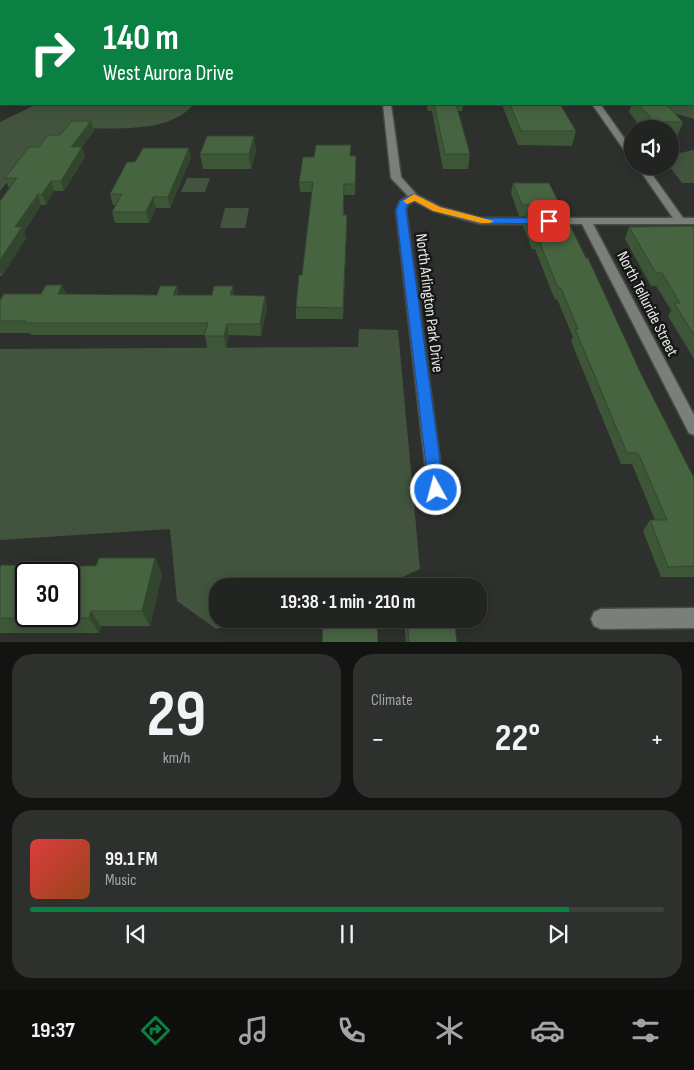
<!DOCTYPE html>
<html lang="en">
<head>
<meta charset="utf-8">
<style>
	:root { --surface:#222421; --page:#2e302e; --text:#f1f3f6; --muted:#a2a4a5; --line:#3f413f; --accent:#0b8043 }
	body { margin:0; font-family:"Sofia Sans Condensed",sans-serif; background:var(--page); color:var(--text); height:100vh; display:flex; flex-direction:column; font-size:19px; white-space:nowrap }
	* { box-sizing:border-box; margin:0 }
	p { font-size:16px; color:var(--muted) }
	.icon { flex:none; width:28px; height:28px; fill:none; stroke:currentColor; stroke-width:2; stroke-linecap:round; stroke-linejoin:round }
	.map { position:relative; height:642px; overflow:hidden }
	.panel { display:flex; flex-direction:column; gap:12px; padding:12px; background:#131412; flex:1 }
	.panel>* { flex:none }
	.guide { position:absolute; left:0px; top:0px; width:695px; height:105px; box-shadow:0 2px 12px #0003,0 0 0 1px var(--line); background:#0b8043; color:#fff; overflow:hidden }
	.tools { position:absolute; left:624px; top:120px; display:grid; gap:10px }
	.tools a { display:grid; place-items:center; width:55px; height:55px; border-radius:50%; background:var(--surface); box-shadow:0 2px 12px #0003,0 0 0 1px var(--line); font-size:25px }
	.speed { position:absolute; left:15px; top:562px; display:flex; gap:10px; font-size:25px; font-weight:700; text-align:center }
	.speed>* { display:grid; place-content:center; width:65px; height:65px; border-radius:50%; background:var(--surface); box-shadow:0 2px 12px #0003,0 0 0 1px var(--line); line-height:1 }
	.speed .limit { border:2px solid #111; border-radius:8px; background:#fff; color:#111 }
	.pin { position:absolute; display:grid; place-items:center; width:42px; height:42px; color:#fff; margin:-21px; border-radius:10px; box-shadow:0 2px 8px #0006 }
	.me { position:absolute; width:55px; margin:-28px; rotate:353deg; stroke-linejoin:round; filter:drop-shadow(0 0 4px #0008) }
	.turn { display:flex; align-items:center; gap:18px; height:105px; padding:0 20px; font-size:22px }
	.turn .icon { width:65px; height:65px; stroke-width:2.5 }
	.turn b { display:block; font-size:35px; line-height:42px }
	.big { font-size:38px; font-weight:700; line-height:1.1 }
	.panel .tile { flex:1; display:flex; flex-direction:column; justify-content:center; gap:8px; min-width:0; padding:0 18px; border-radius:20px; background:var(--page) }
	.panel .dial { align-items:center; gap:0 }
	.dial b { font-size:65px; line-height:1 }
	.song { display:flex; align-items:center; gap:15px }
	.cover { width:60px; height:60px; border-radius:8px; background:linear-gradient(135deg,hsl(0 70% 55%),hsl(20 70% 35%)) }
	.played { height:5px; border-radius:2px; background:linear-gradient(90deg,var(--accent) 85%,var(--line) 85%) }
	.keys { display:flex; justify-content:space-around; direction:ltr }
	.heat { display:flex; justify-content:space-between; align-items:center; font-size:28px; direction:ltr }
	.panel .tiles { flex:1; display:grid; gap:12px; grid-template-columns:1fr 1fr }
	.tile:last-child { grid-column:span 2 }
	.trip { position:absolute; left:209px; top:578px; width:278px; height:50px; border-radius:20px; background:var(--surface); box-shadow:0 2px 12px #0003,0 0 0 1px var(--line); font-weight:700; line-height:50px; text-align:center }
	.dock { display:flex; height:80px; justify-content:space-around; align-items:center; background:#0e0e0d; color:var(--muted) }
	.dock .icon { width:35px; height:35px }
	.dock .selected { color:var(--accent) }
	.dock b { font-size:22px; color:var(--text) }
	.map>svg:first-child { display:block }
	.green { fill:#42543e }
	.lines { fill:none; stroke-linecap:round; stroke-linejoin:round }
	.street-casing { stroke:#484b47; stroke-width:3 }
	.secondary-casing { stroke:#484b47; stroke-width:3 }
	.street { fill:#7b7f7a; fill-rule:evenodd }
	.secondary { fill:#7b7f7a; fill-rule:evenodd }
	.wall { fill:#3d5638 }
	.shaded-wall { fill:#32462e }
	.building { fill:#476441; stroke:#32462e; fill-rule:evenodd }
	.route { fill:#1a73e8; stroke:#114b97 }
	.slow { fill:#f59e0b }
	.labels { text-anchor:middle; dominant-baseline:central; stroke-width:5; stroke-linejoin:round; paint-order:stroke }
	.street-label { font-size:16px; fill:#eaecea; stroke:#161816 }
</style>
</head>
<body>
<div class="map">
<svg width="694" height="643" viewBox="0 0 694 643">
	<rect width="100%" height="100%" fill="#2d302c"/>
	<g class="green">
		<polygon points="694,100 694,119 641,104 694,104"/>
		<path d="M37,104h157c-26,32 -88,23 -126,24l-8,9 -33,20 -27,34v-69z"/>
		<polygon points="694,150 694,183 682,183 669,166 670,155"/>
		<polygon points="187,178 210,178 205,192 181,192"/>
		<polygon points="225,208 249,208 245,228 220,228"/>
		<polygon points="359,329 398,330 420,569 383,586 218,586 218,619 258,619 216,629 177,601 170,529 0,540 0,349 358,347"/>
	</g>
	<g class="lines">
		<g class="street-casing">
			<g id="street">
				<polygon points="383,104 391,104 401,177 417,195 441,207 481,218 673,218 637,166 646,166 683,218 694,218 694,224 593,224 694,415 694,435 689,433 582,224 481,224 433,211 414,201 408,205 406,210 444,490 442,495 436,497 430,495 428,490 396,210 400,201 408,196 391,178"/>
				<polygon points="592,104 600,104 632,149 632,158 629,157"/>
				<polygon points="694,608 694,628 601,629 594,626 591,619 594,612 601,609"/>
			</g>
		</g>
		<g class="secondary-casing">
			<g id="secondary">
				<polygon points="634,0 641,0 642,1 635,1"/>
				<rect x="0" y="74" width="1" height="4"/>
			</g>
		</g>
		<use href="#street" class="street"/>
		<use href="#secondary" class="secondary"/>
	</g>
	<g class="wall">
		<polygon points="669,0 694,0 694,19 694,1 670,1"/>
		<polygon points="426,104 463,104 462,111 458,111 470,154 468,169 443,169 432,111 428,111"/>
		<polygon points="502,104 560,104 576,131 572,146 518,145 502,105"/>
		<polygon points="632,104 666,104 683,122 677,137 670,137 670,129 642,129 629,112"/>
		<polygon points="91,121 94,131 82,147 85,157 64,191 54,191 46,205 41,205 24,232 26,238 2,276 0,276 0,201 9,188 5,178 39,147 60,135"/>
		<polygon points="256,151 251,169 203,169 200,154"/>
		<polygon points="350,156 356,156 355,195 344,195 344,215 347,226 343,319 296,319 296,307 302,275 312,192 300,192 299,182"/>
		<polygon points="191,158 170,208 156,208 149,223 115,223 112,212 116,205 113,205 110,194 135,162"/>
		<polygon points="513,183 560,205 557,215 642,376 694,478 694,577 661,577 643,531 650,520 655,520 632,464 621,464 571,341 573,337 557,299 555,300 535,249 532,249 523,226 525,216 519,216 511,193"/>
		<polygon points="694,226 694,359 668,316 671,310 656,286 651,286 625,239 629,227"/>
		<polygon points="177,286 178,295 212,295 233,286 234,295 265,296 267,307 261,336 229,335 226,348 207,348 205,335 31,335 30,333 0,333 0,300 66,294 157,295"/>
		<polygon points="155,558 162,574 150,626 101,626 99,633 0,633 0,568 96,566"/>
		<polygon points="404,619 454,619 457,643 406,643"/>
	</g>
	<g class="shaded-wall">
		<polygon points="91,121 94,131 82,147 85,157 64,191 61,181 71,147"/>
		<polygon points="254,136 256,151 251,169 249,154"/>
		<polygon points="189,148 191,158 170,208 168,197"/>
		<polygon points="51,181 54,191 46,205 42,194"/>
		<polygon points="38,194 41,205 24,232 26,238 2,276 0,272 0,260 15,227"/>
		<polygon points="153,197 156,208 149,223 146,212"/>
		<polygon points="347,215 347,226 343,319 343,308"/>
		<polygon points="62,285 67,296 58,294"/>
		<polygon points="177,286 179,298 173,295"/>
		<polygon points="233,286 235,298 230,295"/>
		<polygon points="265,296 267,307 261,336 260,324"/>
		<polygon points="227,324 229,335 226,348 224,336"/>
		<polygon points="155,558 162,574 150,626 142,611"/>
		<polygon points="91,611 101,626 99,633 89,618"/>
	</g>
	<g class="building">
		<rect x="247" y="0" width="19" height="1"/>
		<polygon points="413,0 438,0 439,1 414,1"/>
		<polygon points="476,0 628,0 629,1 477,1"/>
		<polygon points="679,0 694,0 694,11 694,1 680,1"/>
		<polygon points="434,104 456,104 470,154 445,154"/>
		<polygon points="510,104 560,104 576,131 521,131"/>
		<polygon points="639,104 666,104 683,122 654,122"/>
		<polygon points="72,121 91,121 71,147 82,147 61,181 51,181 42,194 38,194 15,227 22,227 0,260 0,201 17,178 5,178 29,147 39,147 48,135 60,135"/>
		<polygon points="207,136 254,136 249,154 200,154"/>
		<polygon points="316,145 351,145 350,156 356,156 355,184 344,184 343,215 347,215 343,308 296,307 299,275 302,275 313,182 299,182 303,157 314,157"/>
		<polygon points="143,148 189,148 168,197 153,197 146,212 112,212 122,194 110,194 127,162 135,162"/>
		<polygon points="513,183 549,183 560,205 522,205"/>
		<polygon points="525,215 565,215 586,258 588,258 642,376 694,478 694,566 668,567 650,520 667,520 638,453 627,453 575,329 578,329 561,288 558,288 538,238 535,238"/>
		<polygon points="694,226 694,335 674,303 680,303 662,273 656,273 629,227"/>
		<polygon points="46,285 62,285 58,294 157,295 160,286 177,286 173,295 212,295 214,286 233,286 230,295 265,296 260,324 227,324 224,336 204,336 208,323 25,323 26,321 0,321 0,300 4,294 41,294"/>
		<path d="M99,558h56l-13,53h-51l-2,7h-89v-50l1,-3 95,1zM26,574h43v42h-43z"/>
		<rect x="405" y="584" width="44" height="2"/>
		<polygon points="323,619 377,619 378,643 322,643"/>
		<polygon points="407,619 454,619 457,643 409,643"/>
	</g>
	<polygon class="route" points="414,194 440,207 482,218 549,218 554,221 549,224 481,223 433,211 415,201 407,205 406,210 444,490 441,494 436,496 431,494 429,490 396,210 400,201"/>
	<polygon class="slow" points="414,194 440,207 494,221 490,223 481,223 433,211 415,201 407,204 403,201"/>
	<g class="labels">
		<g class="street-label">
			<text transform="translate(429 303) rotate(83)">North Arlington Park Drive</text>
			<text transform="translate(647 304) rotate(63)">North Telluride Street</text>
		</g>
	</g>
</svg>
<div class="tools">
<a><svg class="icon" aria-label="sound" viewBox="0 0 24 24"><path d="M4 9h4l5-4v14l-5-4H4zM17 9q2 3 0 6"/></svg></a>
</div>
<div class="speed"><div class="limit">30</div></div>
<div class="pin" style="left:549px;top:221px;background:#d93025"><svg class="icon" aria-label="arrive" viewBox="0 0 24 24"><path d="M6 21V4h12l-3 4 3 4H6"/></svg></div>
<svg class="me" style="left:436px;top:490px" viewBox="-20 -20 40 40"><circle r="17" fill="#1a73e8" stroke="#fff" stroke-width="3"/><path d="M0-11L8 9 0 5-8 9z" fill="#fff"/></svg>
<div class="trip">19:38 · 1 min · 210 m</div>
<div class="guide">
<div class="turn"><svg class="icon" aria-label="right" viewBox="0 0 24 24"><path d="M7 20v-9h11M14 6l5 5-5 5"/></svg><div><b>140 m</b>West Aurora Drive</div></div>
</div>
</div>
<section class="panel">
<div class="tiles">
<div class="tile dial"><b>29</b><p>km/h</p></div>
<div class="tile"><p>Climate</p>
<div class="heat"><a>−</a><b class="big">22°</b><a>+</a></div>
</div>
<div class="tile">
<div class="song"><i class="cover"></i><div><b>99.1 FM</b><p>Music</p></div></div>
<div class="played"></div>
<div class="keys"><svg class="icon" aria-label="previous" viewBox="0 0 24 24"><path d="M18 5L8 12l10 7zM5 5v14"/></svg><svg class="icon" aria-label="pause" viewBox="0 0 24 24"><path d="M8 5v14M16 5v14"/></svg><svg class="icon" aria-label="next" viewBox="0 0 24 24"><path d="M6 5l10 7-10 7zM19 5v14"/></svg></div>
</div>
</div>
</section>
<nav class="dock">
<b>19:37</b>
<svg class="icon selected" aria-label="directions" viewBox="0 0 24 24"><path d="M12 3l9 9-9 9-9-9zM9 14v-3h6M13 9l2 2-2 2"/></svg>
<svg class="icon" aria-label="music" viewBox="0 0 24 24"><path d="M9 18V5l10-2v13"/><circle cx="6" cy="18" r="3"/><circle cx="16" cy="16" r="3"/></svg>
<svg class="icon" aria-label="phone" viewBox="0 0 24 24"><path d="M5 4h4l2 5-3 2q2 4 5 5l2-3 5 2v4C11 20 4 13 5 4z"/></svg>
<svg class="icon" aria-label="climate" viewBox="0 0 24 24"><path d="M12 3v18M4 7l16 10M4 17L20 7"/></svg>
<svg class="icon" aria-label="car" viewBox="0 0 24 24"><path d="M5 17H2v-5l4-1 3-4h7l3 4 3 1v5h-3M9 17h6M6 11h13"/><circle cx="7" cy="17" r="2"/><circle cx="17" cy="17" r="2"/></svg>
<svg class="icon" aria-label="filters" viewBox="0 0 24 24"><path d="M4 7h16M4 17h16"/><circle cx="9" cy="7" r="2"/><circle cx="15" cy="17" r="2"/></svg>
</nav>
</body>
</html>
